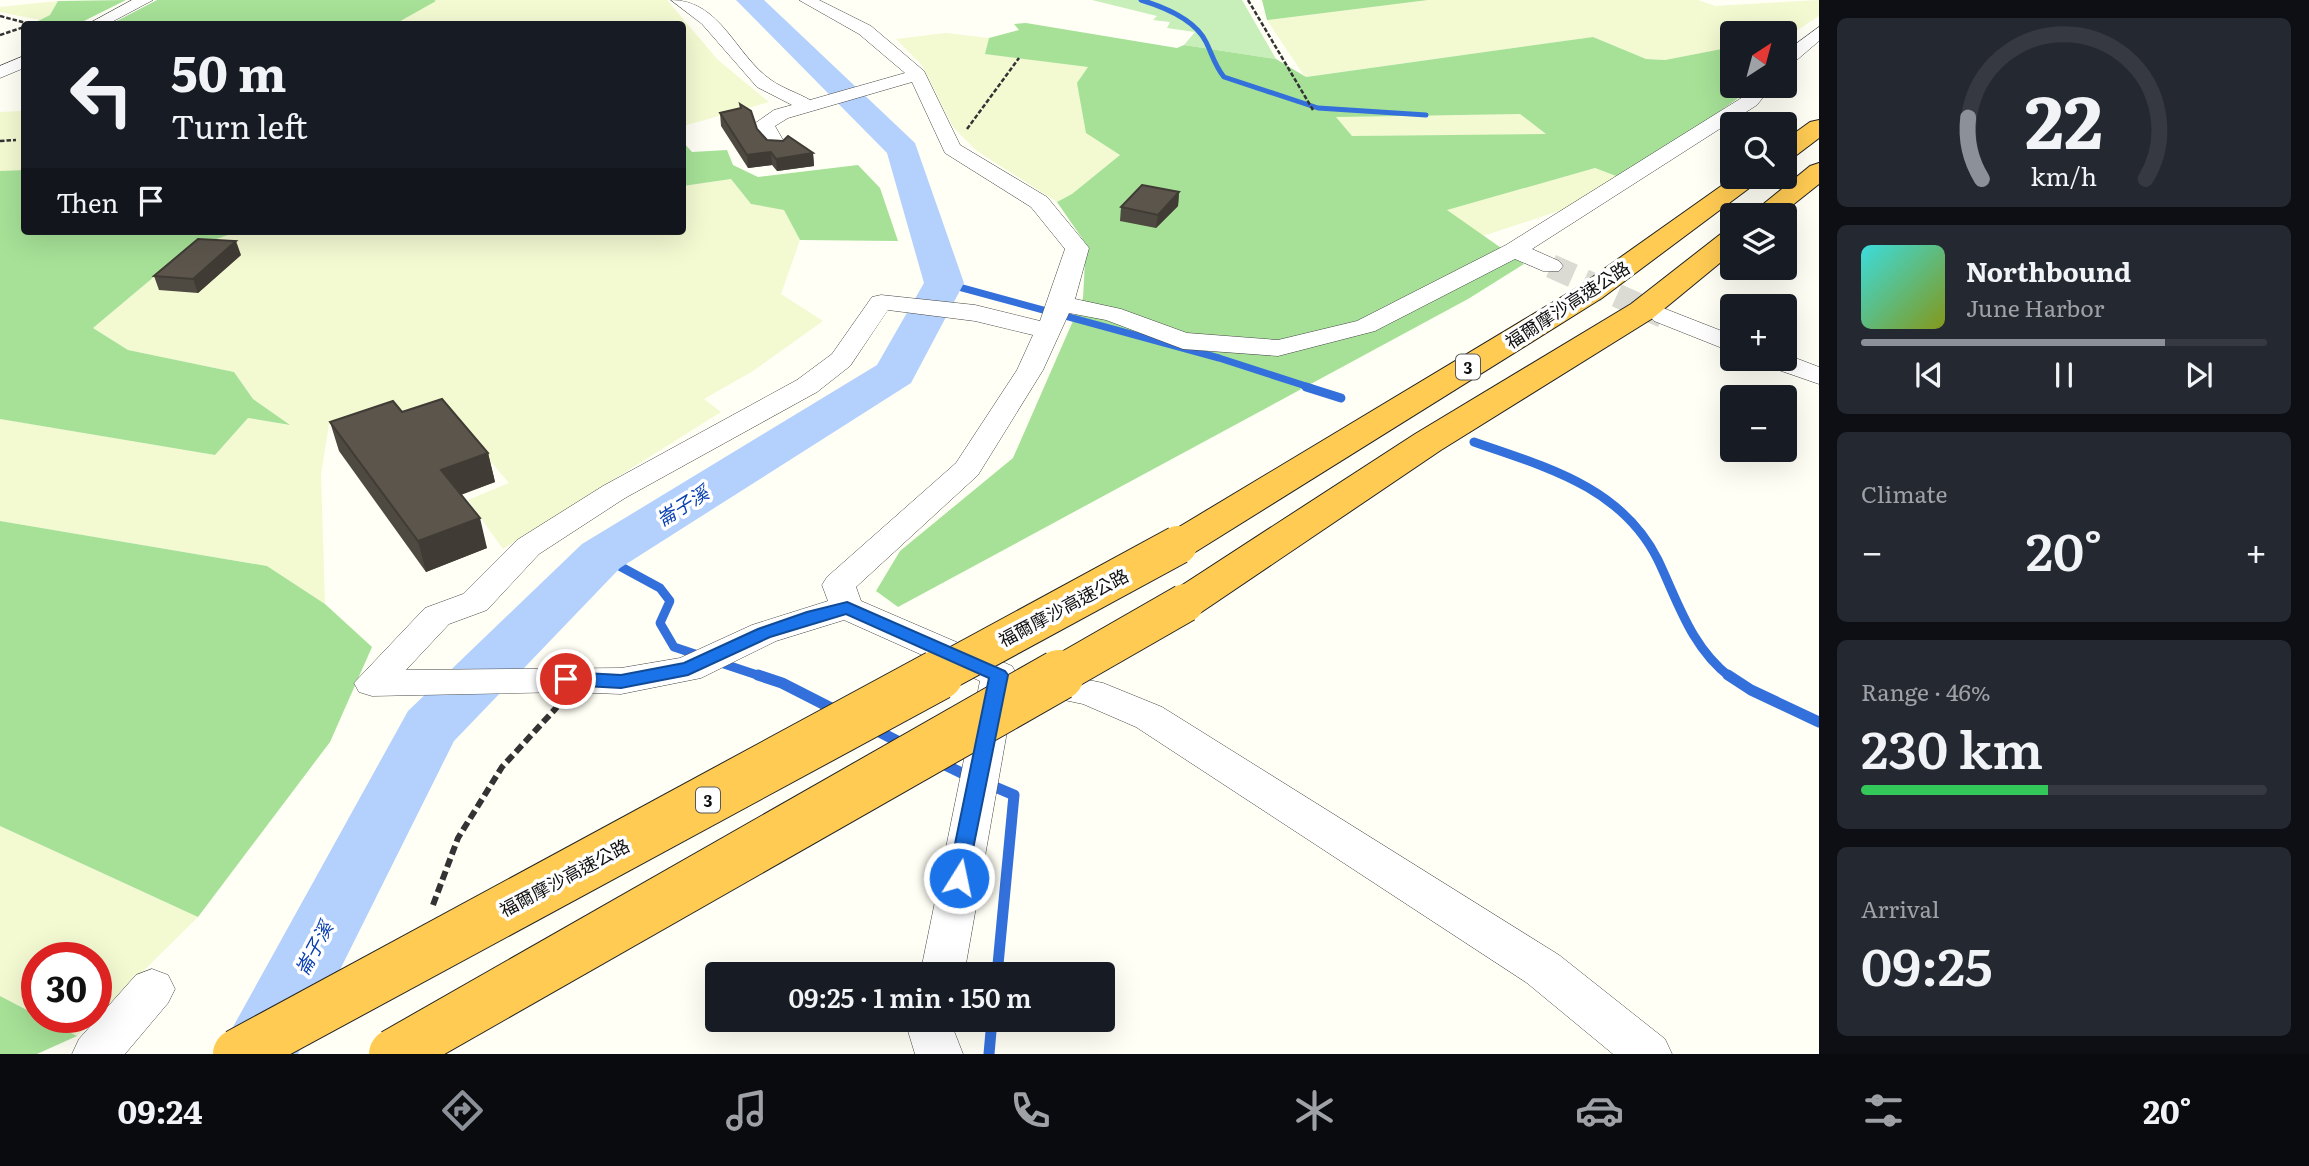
<!DOCTYPE html>
<html lang="en">
<head>
<meta charset="utf-8">
<style>
	:root { --surface:#171b24; --page:#242831; --text:#f1f3f6; --muted:#9ea1a6; --line:#363941; --accent:#8c9099 }
	body { margin:0; font-family:Literata,"Noto Sans TC",serif; background:var(--page); color:var(--text); height:100vh; display:flex; flex-direction:column; font-size:26px; white-space:nowrap }
	* { box-sizing:border-box; margin:0 }
	p { font-size:23px; color:var(--muted) }
	.icon { flex:none; width:38px; height:38px; fill:none; stroke:currentColor; stroke-width:2; stroke-linecap:round; stroke-linejoin:round }
	.map { position:relative; flex:1; overflow:hidden }
	.drawer { display:flex; flex-direction:column; gap:18px; padding:18px; background:#0d0f14; width:490px }
	.drawer>* { flex:none }
	.guide { position:absolute; left:21px; top:21px; width:665px; height:214px; border-radius:7px; box-shadow:0 7px 28px #0002; background:#171b24; color:var(--text); overflow:hidden }
	.needle { width:46px; rotate:36deg }
	.tools { position:absolute; left:1720px; top:21px; display:grid; gap:14px }
	.tools a { display:grid; place-items:center; width:77px; height:77px; border-radius:7px; background:var(--surface); box-shadow:0 7px 28px #0002; font-size:35px }
	.speed { position:absolute; left:21px; top:942px; display:flex; gap:14px; font-size:35px; font-weight:700; text-align:center }
	.speed>* { display:grid; place-content:center; width:91px; height:91px; border-radius:50%; background:var(--surface); box-shadow:0 7px 28px #0002; line-height:1 }
	.speed .limit { border:10px solid #d22; background:#fff; color:#111 }
	.pin { position:absolute; display:grid; place-items:center; width:60px; height:60px; color:#fff; margin:-30px; border:4px solid #fff; border-radius:50%; box-shadow:0 2px 7px #0007 }
	.me { position:absolute; width:77px; margin:-38px; rotate:10deg; stroke-linejoin:round; filter:drop-shadow(0 0 5px #0008) }
	.turn { display:flex; align-items:center; gap:24px; height:147px; padding:0 35px; font-size:32px }
	.turn .icon { width:91px; height:91px; stroke-width:2.5 }
	.turn b { display:block; font-size:49px; line-height:60px }
	.then { display:flex; align-items:center; height:66px; padding:0 35px; background:#0003; gap:14px; font-size:26px }
	.big { font-size:52px; font-weight:600; line-height:1.1 }
	.drawer .tile { flex:1; display:flex; flex-direction:column; justify-content:center; gap:10px; min-width:0; padding:0 24px; border-radius:10px; background:var(--page) }
	.drawer .dial { align-items:center; gap:0 }
	.dial svg { height:182px; overflow:visible; fill:none; stroke:var(--line); stroke-width:7; stroke-linecap:round; text-anchor:middle }
	.dial text { fill:var(--text); stroke:none }
	.song { display:flex; align-items:center; gap:21px }
	.cover { width:84px; height:84px; border-radius:10px; background:linear-gradient(135deg,hsl(180 70% 55%),hsl(70 70% 35%)) }
	.played { height:7px; border-radius:4px; background:linear-gradient(90deg,var(--accent) 75%,var(--line) 75%) }
	.keys { display:flex; justify-content:space-around; direction:ltr }
	.heat { display:flex; justify-content:space-between; align-items:center; font-size:38px; direction:ltr }
	.charge { height:10px; border-radius:5px; background:linear-gradient(90deg,#34c759 46%,var(--line) 0) }
	.trip { position:absolute; left:705px; top:962px; width:410px; height:70px; border-radius:7px; background:var(--surface); box-shadow:0 7px 28px #0002; font-weight:600; line-height:70px; text-align:center }
	.tabs { display:flex; height:112px; justify-content:space-around; align-items:center; background:#090b0e; color:var(--muted) }
	.tabs .icon { width:49px; height:49px }
	.tabs .active { color:var(--accent) }
	.tabs b { font-size:32px; color:var(--text) }
	main { display:flex; flex:1; min-height:0 }
	.map>svg:first-child { display:block }
	.farmland { fill:#f3f9d1 }
	.green { fill:#c8efb9 }
	.forest { fill:#a6e197; fill-rule:evenodd }
	.lines { fill:none; stroke-linecap:round; stroke-linejoin:round }
	.stream-far3 { stroke:#3370db; stroke-width:5 }
	.stream-far2 { stroke:#3370db; stroke-width:7 }
	.stream-far1 { stroke:#3370db; stroke-width:9 }
	.stream { stroke:#3370db; stroke-width:11 }
	.river { fill:#b4d0fc; fill-rule:evenodd }
	.minor-tunnel { stroke:#dbdbd3; stroke-width:24; stroke-dasharray:24 12; stroke-linecap:butt }
	.minor-casing { stroke:#444; stroke-width:1 }
	.highway-casing { stroke:#222; stroke-width:2 }
	.path-far1 { stroke:#333; stroke-width:2.5; stroke-dasharray:4.5 2; stroke-linecap:butt }
	.path { stroke:#333; stroke-width:6; stroke-dasharray:9 4.5; stroke-linecap:butt }
	.minor { fill:#fff; fill-rule:evenodd }
	.highway { fill:#ffcb53; fill-rule:evenodd }
	.highway-bridge-far1-casing { stroke:#222; stroke-width:40; stroke-linecap:butt }
	.highway-bridge-casing { stroke:#222; stroke-width:52; stroke-linecap:butt }
	.highway-bridge-far1 { stroke:#ffcb53; stroke-width:38 }
	.highway-bridge { stroke:#ffcb53; stroke-width:50 }
	.wall { fill:#4e4941 }
	.shaded-wall { fill:#403c35 }
	.building { fill:#5b554c; stroke:#403c35; stroke-width:2 }
	.route { fill:#1a73e8; stroke:#114b97; stroke-width:2 }
	.labels { text-anchor:middle; dominant-baseline:central; stroke-width:7; stroke-linejoin:round; paint-order:stroke }
	.shield { fill:#fff; stroke:#585858; stroke-width:2 }
	.shield-label { font-size:16px; font-weight:bold; fill:#111 }
	.street-label { font-size:18px; fill:#111; stroke:#fff }
	.water-label { font-size:19px; font-style:italic; fill:#0b41b2; stroke:#fff }
</style>
</head>
<body>
<main>
<div class="map">
<svg width="1819" height="1054" viewBox="0 0 1819 1054">
	<rect width="100%" height="100%" fill="#fffff5"/>
	<g class="farmland">
		<polygon points="434,0 667,0 718,60 769,102 683,126 682,24 395,24"/>
		<polygon points="1428,0 1698,0 1715,6 1819,0 1819,16 1790,35 1732,33 1732,47 1665,60 1646,59 1593,37 1305,77 1267,20"/>
		<polygon points="58,1 50,15 40,20 0,12 0,7"/>
		<polygon points="946,33 989,38 986,54 1089,67 1120,155 1072,194 1057,202 977,151 953,127 922,65 896,39"/>
		<polygon points="24,111 24,170 0,171 0,112"/>
		<polygon points="1520,114 1547,135 1352,136 1335,116"/>
		<polygon points="1595,168 1624,179 1592,200 1483,236 1446,210"/>
		<polygon points="731,179 751,204 784,209 800,240 781,294 823,321 753,371 704,399 721,412 503,549 468,500 509,483 450,414 329,424 321,474 325,604 267,566 0,521 0,419 215,455 248,418 288,425 253,399 234,372 128,350 93,328 186,250 239,231 682,231 683,186"/>
		<polygon points="0,826 198,917 77,1036 39,1017 96,1017 96,957 37,957 37,1015 0,996"/>
	</g>
	<polygon class="green" points="1092,0 1242,0 1276,59 1184,45 1195,32 1167,28 1170,22 1153,20 1157,16"/>
	<g class="forest">
		<polygon points="126,0 78,24 32,24 50,15 58,1"/>
		<polygon points="157,0 434,0 436,1 395,24 111,24"/>
		<polygon points="1262,0 1428,0 1267,20"/>
		<path d="M1026,23l151,25 7,-3 92,14 30,18 287,-40 53,22 19,1 67,-13v39h15l-10,13 -113,80 -29,-11 -148,42 77,54 -56,35 -570,308 -22,-16 24,-40 113,-93 70,-160 3,-54 -29,-42 15,-8 48,-39 -34,-22 -9,-50 11,-16 -103,-13 4,-16 30,-8 -5,-6zM1520,114l26,20 -194,2 -16,-19z"/>
		<polygon points="683,142 692,152 727,150 733,165 758,177 858,165 880,188 898,241 800,240 784,210 751,204 731,179 683,186"/>
		<polygon points="24,170 24,231 239,231 186,250 93,328 128,350 234,372 253,399 290,425 248,418 215,455 0,419 0,171"/>
		<polygon points="0,521 267,566 325,604 372,647 330,742 198,917 0,826"/>
		<polygon points="0,996 77,1036 37,1054 0,1054"/>
	</g>
	<g class="lines">
		<path class="stream-far3" d="M1141,0c23,7 54,19 65,42 6,12 9,24 18,35l94,31 108,7"/>
		<polyline class="stream-far2" points="944,283 1219,358 1312,388"/>
		<g class="stream-far1">
			<polyline points="1306,387 1341,398"/>
			<path d="M1474,442c72,25 148,45 184,118 20,42 33,87 72,117"/>
			<polyline points="601,556 660,588 670,601 660,623 674,647 701,656"/>
			<polyline points="718,662 763,677"/>
		</g>
		<g class="stream">
			<polyline points="758,675 782,683 837,711"/>
			<polyline points="1728,675 1751,690 1819,722"/>
			<polyline points="872,728 903,744"/>
			<polyline points="937,761 972,778"/>
			<polyline points="988,784 1014,795 997,975"/>
			<polyline points="989,1054 992,1020"/>
		</g>
		<polygon class="river" points="736,0 764,0 915,143 964,283 911,383 620,568 454,741 298,1054 218,1054 408,711 582,544 877,365 924,283 887,153"/>
		<polyline class="minor-tunnel" points="1551,266 1663,316"/>
		<g class="minor-casing">
			<g id="minor">
				<polygon points="132,0 153,0 108,24 88,24"/>
				<path d="M671,0c50,0 64,55 100,80 11,8 27,13 39,20l95,-27 -46,-39 -60,-34h20l52,26 53,45 36,74 87,52 38,46 4,5 -14,51 46,10 66,24 91,7 79,-19 149,-76 237,-148 10,-11h19l-15,19 -225,144 27,12 4,5 -4,5h-16l-28,-12 -140,72 -97,25 -95,-7 -77,-29 -37,-7 -26,57 -65,105 -122,112 5,14 151,65 5,9 -53,300h-44l60,-294 -136,-61 -68,21 -75,37 -80,16 -55,-2 -194,4 -13,-4 -5,-9 71,-75 38,-14 54,-54 86,-54 194,-106 35,-26 40,-57 9,-2 94,10 65,16 25,-72 -34,-42 -86,-54 -33,-71 -124,36 -13,8 12,21 -3,4h-14l-10,-11 -6,-16 20,-14 18,-5 -35,-18 -55,-63zM888,310l87,11 58,14 -16,35 -61,93 -129,114 -5,8 6,16 -76,24 -72,33 -59,10 -215,2 43,-46 38,-14 52,-56 86,-56 192,-106 33,-26z"/>
				<polygon points="1819,27 1819,41 1791,65 1785,66 1785,52"/>
				<polygon points="24,56 24,68 0,78 0,66"/>
				<polygon points="1663,308 1732,335 1732,352 1654,321 1650,316 1654,311"/>
				<polygon points="1785,354 1819,367 1819,384 1764,365 1760,359 1785,359"/>
				<polygon points="1035,669 1103,683 1162,707 1559,955 1665,1039 1672,1054 1613,1054 1527,983 1136,727 1083,704 1022,691 1017,682 1022,673"/>
				<polygon points="152,969 168,975 175,989 168,1003 125,1054 72,1054 79,1039 136,975"/>
				<polygon points="910,1020 956,1020 954,1031 963,1054 915,1054 908,1031"/>
			</g>
		</g>
		<g class="highway-casing">
			<g id="highway">
				<polygon points="1819,120 1819,138 1794,157 1785,159 1785,140 1810,122"/>
				<polygon points="1819,163 1819,184 1780,215 1750,215 1810,166"/>
				<polygon points="1734,177 1764,177 1602,298 1192,554 1178,557 1164,554 1158,545 1164,536 1580,286"/>
				<polygon points="1732,231 1732,253 1653,318 1441,450 1200,613 1185,617 1170,613 1164,603 1170,593 1415,434 1631,304 1722,233"/>
			</g>
		</g>
		<g class="path-far1">
			<polyline points="1248,0 1313,110"/>
			<polyline points="0,16 30,24"/>
			<polyline points="0,35 24,27"/>
			<polyline points="967,129 1019,58"/>
			<polyline points="0,141 16,140"/>
		</g>
		<polyline class="path" points="433,905 458,838 502,767 557,707"/>
		<use href="#minor" class="minor"/>
		<use href="#highway" class="highway"/>
		<g class="highway-bridge-far1-casing">
			<g id="highway-bridge-far1">
				<polyline points="935,677 1178,545"/>
				<polyline points="1056,677 1185,603"/>
			</g>
		</g>
		<g class="highway-bridge-casing">
			<g id="highway-bridge">
				<polyline points="238,1054 938,675"/>
				<polyline points="394,1054 1059,675"/>
			</g>
		</g>
		<use href="#highway-bridge-far1" class="highway-bridge-far1"/>
		<use href="#highway-bridge" class="highway-bridge"/>
	</g>
	<g class="wall">
		<polygon points="740,104 757,129 767,140 813,153 814,166 777,171 772,165 748,168 721,126 720,113 741,109"/>
		<polygon points="1179,192 1178,206 1156,228 1120,221 1121,207"/>
		<polygon points="241,255 198,293 159,290 154,276"/>
		<polygon points="402,412 488,453 495,482 461,495 487,548 426,572 339,451 330,422"/>
	</g>
	<g class="shaded-wall">
		<polygon points="771,152 772,165 748,168 747,155"/>
		<polygon points="813,153 814,166 777,171 776,159"/>
		<polygon points="1179,192 1178,206 1156,228 1158,215"/>
		<polygon points="236,241 241,255 198,293 193,279"/>
		<polygon points="488,453 495,482 448,499 441,470"/>
		<polygon points="480,518 487,548 426,572 418,541"/>
	</g>
	<g class="building">
		<polygon points="740,104 751,111 757,129 767,140 783,141 788,136 813,153 776,159 771,152 747,155 720,113 741,108"/>
		<polygon points="1142,185 1179,192 1158,215 1121,207"/>
		<polygon points="198,239 236,241 193,279 154,276"/>
		<polygon points="442,399 488,453 441,470 480,518 418,541 330,422 393,401 402,412"/>
	</g>
	<polygon class="route" points="847,602 1005,671 1008,675 966,884 959,886 952,884 948,878 989,678 846,614 770,637 688,675 621,688 566,685 557,679 566,672 621,675 684,663 758,629 807,612"/>
	<g class="labels">
		<g class="shield">
			<rect x="1456" y="354.5" width="24" height="25" rx="5"/>
			<rect x="696" y="787.5" width="24" height="25" rx="5"/>
		</g>
		<g class="shield-label">
			<text x="1468" y="367">3</text>
			<text x="708" y="800">3</text>
		</g>
		<g class="street-label">
			<text transform="translate(1567 304) rotate(-33)">福爾摩沙高速公路</text>
			<text transform="translate(1063 607) rotate(-28)">福爾摩沙高速公路</text>
			<text transform="translate(564 877) rotate(-28)">福爾摩沙高速公路</text>
		</g>
		<g class="water-label">
			<text transform="translate(682 505) rotate(-32)">崙子溪</text>
			<text transform="translate(313 948) rotate(-62)">崙子溪</text>
		</g>
	</g>
</svg>
<div class="tools">
<a><svg class="needle" viewBox="-14 -14 28 28"><path d="M0-13l5 13h-10z" fill="#e53935"/><path d="M0 13l5-13h-10z" fill="#9ea1a6"/></svg></a>
<a><svg class="icon" aria-label="search" viewBox="0 0 24 24"><circle cx="10" cy="10" r="6"/><path d="M15 15l6 6"/></svg></a>
<a><svg class="icon" aria-label="layers" viewBox="0 0 24 24"><path d="M12 4l9 5-9 5-9-5zM3 14l9 5 9-5"/></svg></a>
<a>+</a>
<a>−</a>
</div>
<div class="speed"><div class="limit">30</div></div>
<div class="pin" style="left:566px;top:679px;background:#d93025"><svg class="icon" aria-label="arrive" viewBox="0 0 24 24"><path d="M6 21V4h12l-3 4 3 4H6"/></svg></div>
<svg class="me" style="left:959px;top:878px" viewBox="-20 -20 40 40"><circle r="17" fill="#1a73e8" stroke="#fff" stroke-width="3"/><path d="M0-11L8 9 0 5-8 9z" fill="#fff"/></svg>
<div class="trip">09:25 · 1 min · 150 m</div>
<div class="guide">
<div class="turn"><svg class="icon" aria-label="left" viewBox="0 0 24 24"><path d="M17 20v-9H6M10 6l-5 5 5 5"/></svg><div><b>50 m</b>Turn left</div></div>
<div class="then">Then<svg class="icon" aria-label="arrive" viewBox="0 0 24 24"><path d="M6 21V4h12l-3 4 3 4H6"/></svg></div>
</div>
</div>
<section class="drawer">
<div class="tile dial"><svg viewBox="0 0 100 80">
<path d="M14 69A42 42 0 1 1 86 69"/>
<path d="M14 69A42 42 0 0 1 8 42" stroke="#8c9099"/>
<text x="50" y="56" font-size="32" font-weight="700">22</text>
<text x="50" y="72" font-size="11">km/h</text>
</svg></div>
<div class="tile">
<div class="song"><i class="cover"></i><div><b>Northbound</b><p>June Harbor</p></div></div>
<div class="played"></div>
<div class="keys"><svg class="icon" aria-label="previous" viewBox="0 0 24 24"><path d="M18 5L8 12l10 7zM5 5v14"/></svg><svg class="icon" aria-label="pause" viewBox="0 0 24 24"><path d="M8 5v14M16 5v14"/></svg><svg class="icon" aria-label="next" viewBox="0 0 24 24"><path d="M6 5l10 7-10 7zM19 5v14"/></svg></div>
</div>
<div class="tile"><p>Climate</p>
<div class="heat"><a>−</a><b class="big">20°</b><a>+</a></div>
</div>
<div class="tile"><p>Range · 46%</p><b class="big">230 km</b><div class="charge"></div></div>
<div class="tile"><p>Arrival</p><b class="big">09:25</b></div>
</section>
</main>
<nav class="tabs">
<b>09:24</b>
<svg class="icon active" aria-label="directions" viewBox="0 0 24 24"><path d="M12 3l9 9-9 9-9-9zM9 14v-3h6M13 9l2 2-2 2"/></svg>
<svg class="icon" aria-label="music" viewBox="0 0 24 24"><path d="M9 18V5l10-2v13"/><circle cx="6" cy="18" r="3"/><circle cx="16" cy="16" r="3"/></svg>
<svg class="icon" aria-label="phone" viewBox="0 0 24 24"><path d="M5 4h4l2 5-3 2q2 4 5 5l2-3 5 2v4C11 20 4 13 5 4z"/></svg>
<svg class="icon" aria-label="climate" viewBox="0 0 24 24"><path d="M12 3v18M4 7l16 10M4 17L20 7"/></svg>
<svg class="icon" aria-label="car" viewBox="0 0 24 24"><path d="M5 17H2v-5l4-1 3-4h7l3 4 3 1v5h-3M9 17h6M6 11h13"/><circle cx="7" cy="17" r="2"/><circle cx="17" cy="17" r="2"/></svg>
<svg class="icon" aria-label="filters" viewBox="0 0 24 24"><path d="M4 7h16M4 17h16"/><circle cx="9" cy="7" r="2"/><circle cx="15" cy="17" r="2"/></svg>
<b>20°</b>
</nav>
</body>
</html>
